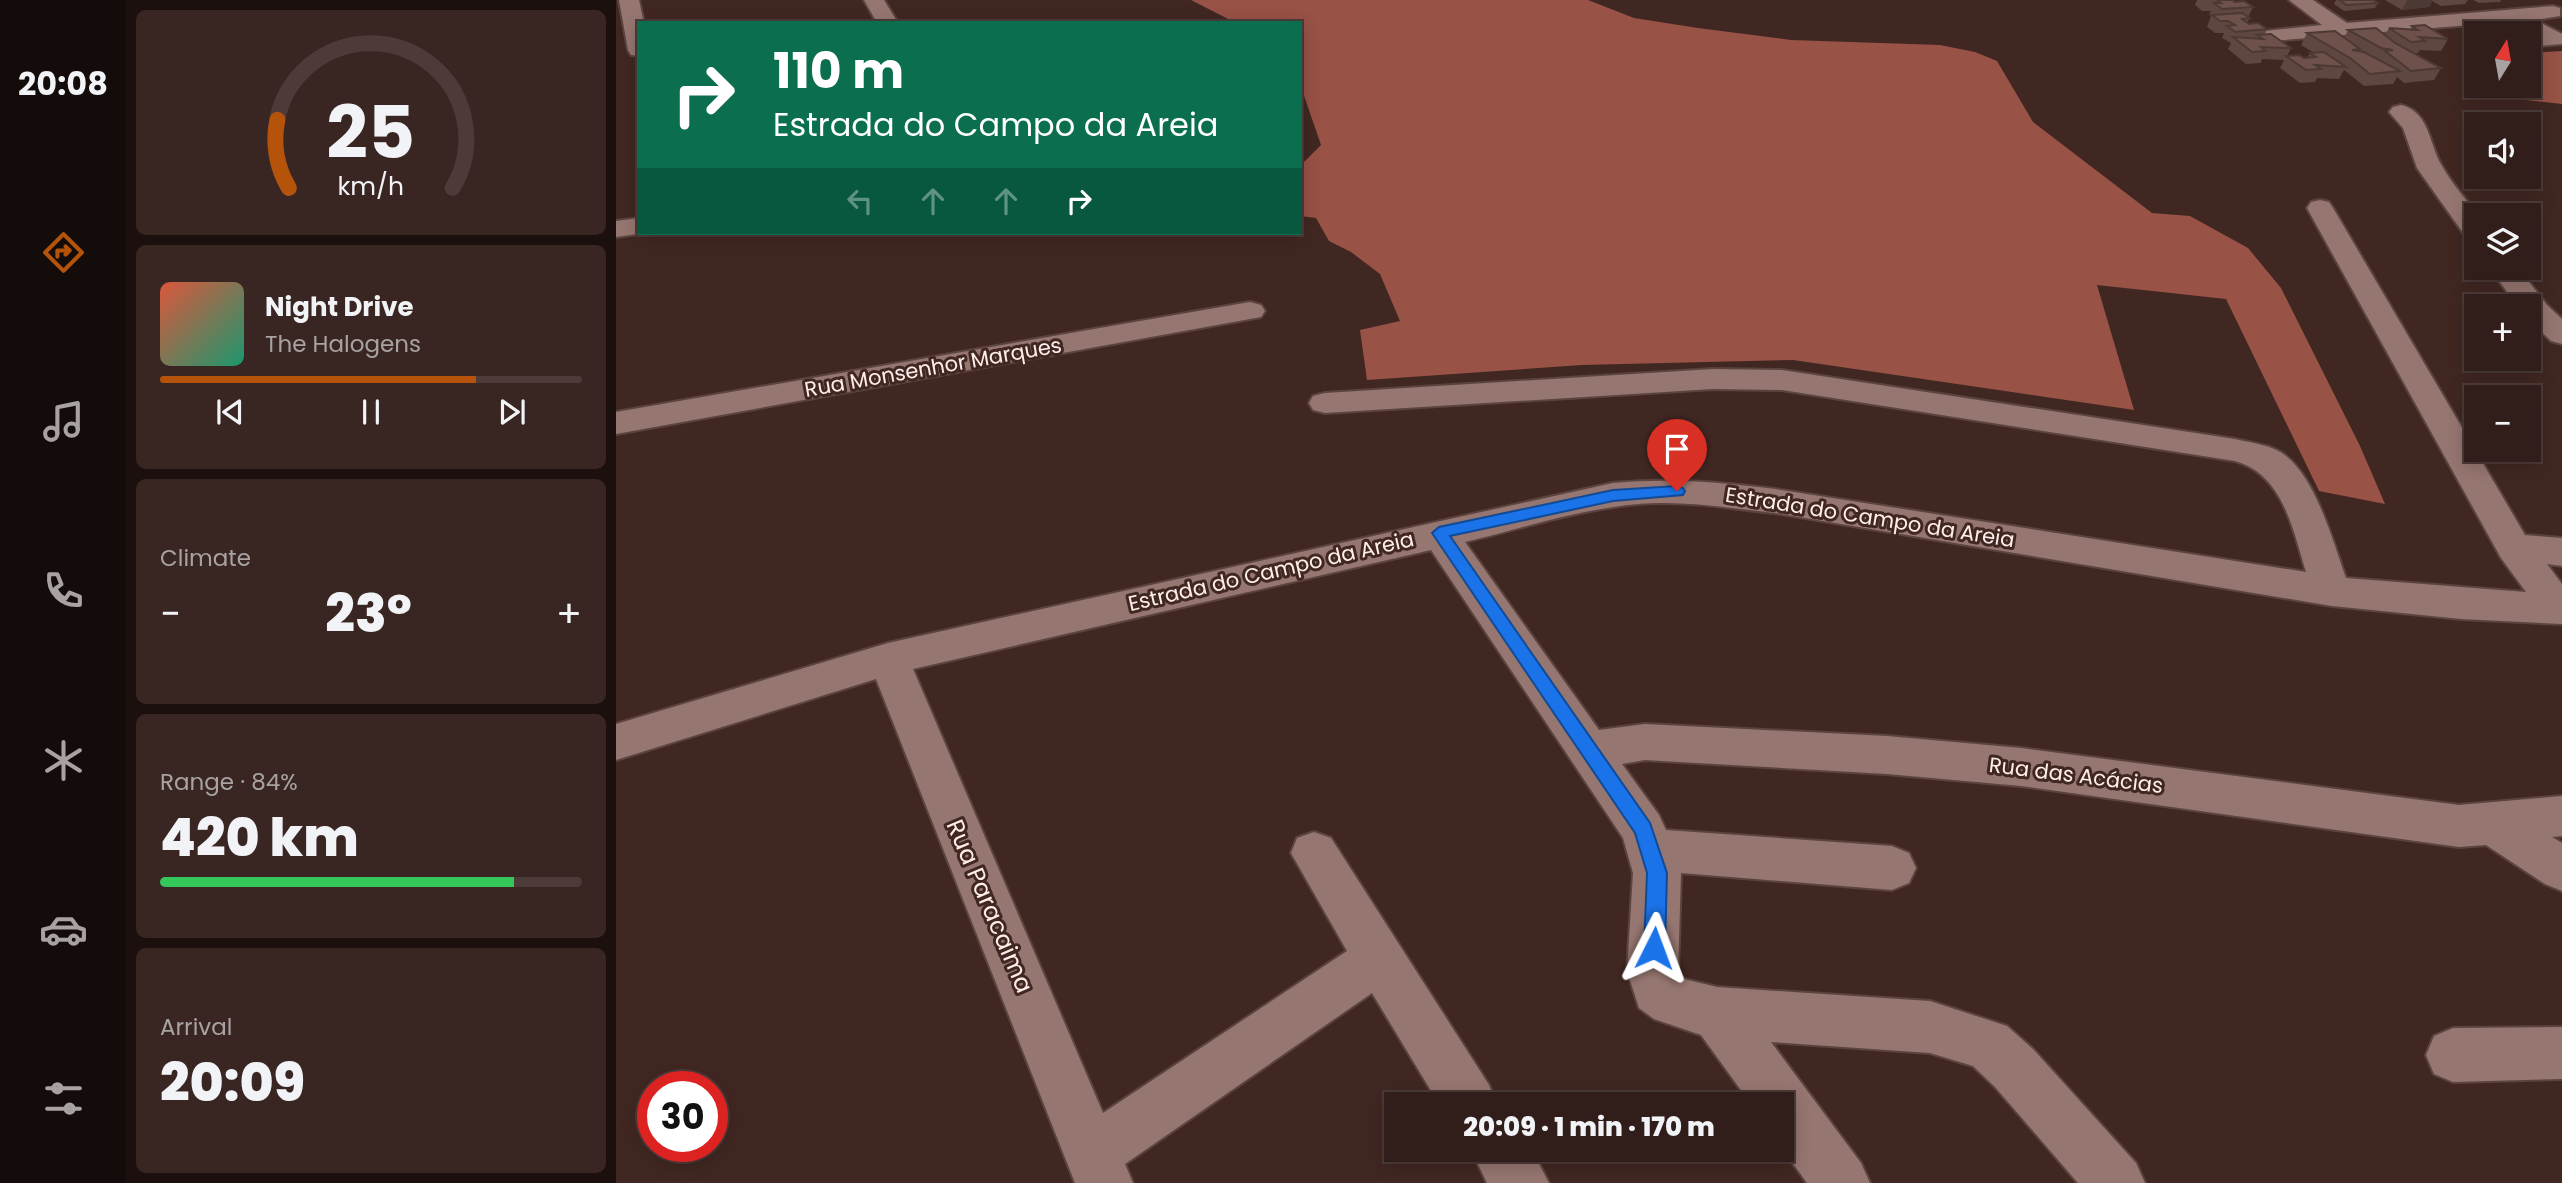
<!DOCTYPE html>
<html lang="en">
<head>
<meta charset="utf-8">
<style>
	:root { --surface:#311d1a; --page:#392623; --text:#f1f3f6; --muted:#a8a2a2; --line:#4c3b39; --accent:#b45309 }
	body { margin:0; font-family:Poppins,sans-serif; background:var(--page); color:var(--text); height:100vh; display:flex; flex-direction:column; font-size:26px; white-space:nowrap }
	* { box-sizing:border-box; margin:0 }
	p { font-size:23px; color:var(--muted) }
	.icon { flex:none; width:38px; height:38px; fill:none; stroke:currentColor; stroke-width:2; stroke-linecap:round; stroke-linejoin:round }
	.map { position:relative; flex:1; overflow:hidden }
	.details { display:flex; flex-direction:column; gap:10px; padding:10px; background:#1b100e; width:490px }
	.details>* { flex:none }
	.banner { position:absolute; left:21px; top:21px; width:665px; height:214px; border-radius:0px; box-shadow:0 4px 18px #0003,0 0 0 2px var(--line); background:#0b6e4f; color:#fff; overflow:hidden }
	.needle { width:46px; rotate:11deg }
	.tools { position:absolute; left:1848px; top:21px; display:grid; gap:14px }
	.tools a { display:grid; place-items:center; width:77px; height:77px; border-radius:0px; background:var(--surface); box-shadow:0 4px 18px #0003,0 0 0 2px var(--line); font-size:35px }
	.speed { position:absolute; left:21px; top:1071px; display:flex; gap:14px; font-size:35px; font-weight:700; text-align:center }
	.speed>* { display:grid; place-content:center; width:91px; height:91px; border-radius:50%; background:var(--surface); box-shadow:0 4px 18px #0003,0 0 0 2px var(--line); line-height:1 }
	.speed .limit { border:10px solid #d22; background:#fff; color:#111 }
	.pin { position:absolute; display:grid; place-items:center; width:60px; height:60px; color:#fff; margin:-72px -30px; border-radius:50% 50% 50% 0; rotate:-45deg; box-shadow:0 0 7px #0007 }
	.pin .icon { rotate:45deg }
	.me { position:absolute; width:77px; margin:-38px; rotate:3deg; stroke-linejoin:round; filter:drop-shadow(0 0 5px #0008) }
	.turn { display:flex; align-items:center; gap:24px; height:147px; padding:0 21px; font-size:32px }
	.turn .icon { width:91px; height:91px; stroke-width:2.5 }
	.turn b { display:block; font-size:49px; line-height:60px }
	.lanes { display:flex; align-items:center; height:66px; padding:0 21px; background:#0003; justify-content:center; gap:35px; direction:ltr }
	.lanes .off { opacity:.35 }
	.big { font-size:52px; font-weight:800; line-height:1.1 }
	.details .card { flex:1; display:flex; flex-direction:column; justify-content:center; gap:10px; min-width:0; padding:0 24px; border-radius:10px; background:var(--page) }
	.details .dial { align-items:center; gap:0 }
	.dial svg { height:182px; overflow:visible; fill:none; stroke:var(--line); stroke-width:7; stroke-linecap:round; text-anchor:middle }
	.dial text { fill:var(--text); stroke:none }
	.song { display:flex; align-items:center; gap:21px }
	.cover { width:84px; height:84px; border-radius:10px; background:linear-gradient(135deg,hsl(10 70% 55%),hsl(160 70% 35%)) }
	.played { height:7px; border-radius:4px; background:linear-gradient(90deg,var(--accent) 75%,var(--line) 75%) }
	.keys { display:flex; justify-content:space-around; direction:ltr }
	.heat { display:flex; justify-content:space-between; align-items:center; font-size:38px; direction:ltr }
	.charge { height:10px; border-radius:5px; background:linear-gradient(90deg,#34c759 84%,var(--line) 0) }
	.trip { position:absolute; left:768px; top:1092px; width:410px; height:70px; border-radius:0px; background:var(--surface); box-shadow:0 4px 18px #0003,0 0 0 2px var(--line); font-weight:800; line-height:70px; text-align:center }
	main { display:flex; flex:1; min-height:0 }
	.menu { display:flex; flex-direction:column; width:126px; justify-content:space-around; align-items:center; background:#140c0a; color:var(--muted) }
	.menu .icon { width:49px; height:49px }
	.menu .active { color:var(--accent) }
	.menu b { font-size:32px; color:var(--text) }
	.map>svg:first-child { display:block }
	.forest { fill:#985246 }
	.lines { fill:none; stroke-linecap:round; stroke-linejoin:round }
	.minor-casing { stroke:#5b4440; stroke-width:4 }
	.minor { fill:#967670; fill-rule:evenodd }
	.wall { fill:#5f4640 }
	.shaded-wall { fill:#4d3934 }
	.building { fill:#6e514b; stroke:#4d3934; stroke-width:2 }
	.route { fill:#1a73e8; stroke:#114b97; stroke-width:2 }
	.labels { text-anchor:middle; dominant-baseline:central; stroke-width:6; stroke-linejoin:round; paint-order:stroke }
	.street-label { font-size:21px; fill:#ffede9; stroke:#412722 }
	.near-street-label { font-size:24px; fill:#ffede9; stroke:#412722 }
</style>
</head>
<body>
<main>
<nav class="menu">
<b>20:08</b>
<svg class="icon active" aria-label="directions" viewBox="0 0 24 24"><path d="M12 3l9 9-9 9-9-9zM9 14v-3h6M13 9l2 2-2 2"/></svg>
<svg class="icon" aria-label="music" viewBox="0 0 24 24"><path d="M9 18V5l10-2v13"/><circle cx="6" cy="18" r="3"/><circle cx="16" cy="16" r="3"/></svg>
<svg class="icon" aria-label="phone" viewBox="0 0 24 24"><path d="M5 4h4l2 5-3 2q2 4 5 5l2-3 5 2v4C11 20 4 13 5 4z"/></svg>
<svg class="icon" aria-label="climate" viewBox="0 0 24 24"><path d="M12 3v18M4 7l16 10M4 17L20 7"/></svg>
<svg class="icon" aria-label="car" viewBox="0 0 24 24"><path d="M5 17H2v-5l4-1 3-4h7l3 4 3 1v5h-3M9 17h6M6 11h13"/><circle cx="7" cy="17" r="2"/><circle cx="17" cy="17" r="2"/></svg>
<svg class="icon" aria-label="filters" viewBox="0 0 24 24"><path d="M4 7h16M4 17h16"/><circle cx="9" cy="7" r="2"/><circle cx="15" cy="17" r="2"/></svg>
</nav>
<section class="details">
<div class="card dial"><svg viewBox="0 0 100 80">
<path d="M14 69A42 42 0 1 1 86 69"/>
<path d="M14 69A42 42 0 0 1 9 39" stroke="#b45309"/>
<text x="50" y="56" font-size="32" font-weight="700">25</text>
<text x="50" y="72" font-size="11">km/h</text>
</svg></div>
<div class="card">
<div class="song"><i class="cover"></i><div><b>Night Drive</b><p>The Halogens</p></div></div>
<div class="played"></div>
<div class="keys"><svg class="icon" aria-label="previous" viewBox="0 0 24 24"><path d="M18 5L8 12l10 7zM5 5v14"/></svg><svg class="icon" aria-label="pause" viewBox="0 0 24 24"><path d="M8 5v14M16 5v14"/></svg><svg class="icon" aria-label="next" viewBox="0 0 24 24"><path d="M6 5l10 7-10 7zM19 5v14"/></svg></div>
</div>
<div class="card"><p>Climate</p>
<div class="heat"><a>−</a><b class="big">23°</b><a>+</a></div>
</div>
<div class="card"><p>Range · 84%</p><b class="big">420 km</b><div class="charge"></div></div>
<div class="card"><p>Arrival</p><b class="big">20:09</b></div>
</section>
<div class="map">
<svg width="1946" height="1183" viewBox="0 0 1946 1183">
	<rect width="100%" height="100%" fill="#412722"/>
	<g class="forest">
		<polygon points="575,0 972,0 1018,18 1082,28 1175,40 1324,45 1359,52 1381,61 1417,122 1536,213 1574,216 1632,248 1665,288 1744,446 1769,504 1703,491 1610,299 1481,285 1518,410 1177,360 966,365 751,380 744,330 784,321 764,274 735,252 713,241 700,218 684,216 684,166 705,145 684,84 684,23 620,23"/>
		<polygon points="1946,51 1946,104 1900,99 1880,86 1913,86 1913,53"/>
	</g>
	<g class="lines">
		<g class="minor-casing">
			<g id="minor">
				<polygon points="3,0 23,0 28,23 23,23 23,56 15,55 12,50"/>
				<polygon points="248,0 268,0 282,23 261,23"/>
				<polygon points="1673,0 1697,0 1731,23 1937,6 1944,8 1944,16 1919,20 1946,34 1946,44 1913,47 1913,35 1915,34 1892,22 1655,41 1648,39 1644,35 1648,31 1706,25"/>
				<path d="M1785,105c29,7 28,40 41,61 10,18 24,33 36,49l-2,24 -10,-2 -49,-69 -14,-40 -14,-16 4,-5z"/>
				<path d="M1704,200l9,2 4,6 192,327 37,3v28l-15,-2 15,20v40l-101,-5 -129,-13 -557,-93c-39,-4 -79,-11 -119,-10 -64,2 -129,24 -191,39l134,188 46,-6 242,12 134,12 438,57 103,-9v40l-10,1 10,6v48l-17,-7 -59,-39 -27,2 -438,-61 -134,-12 -242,-14 -23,4 37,51 7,15 226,16 17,7 7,15 -7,15 -17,7 -211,-17 -3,101 6,5 33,8 213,14 77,25 26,23 103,114 9,20h-67l-83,-96 -22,-21 -43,-13 -159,-11 90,121 9,20h-63l-25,-35v-44h-31l-50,-69 -47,-16 -15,-11 -12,-37 6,-98 -10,-35 -192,-288 -518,119 190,444 244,-162 -56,-98 6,-15 17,-6 17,6 158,247 8,19h-58l-67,-111 -247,171 8,19h-58l-199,-504 -260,81v-36l272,-81 725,-160c55,-5 107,-1 162,6l531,83c-13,-42 -23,-98 -71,-111l-453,-71 -69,-1 -388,24 -12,-3 -4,-7 4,-7 12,-3 388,-24 69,1 453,69c17,4 38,6 51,17 31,25 47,86 60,122l180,14 -25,-34 -194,-350 4,-6z"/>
				<polygon points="23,218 23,233 29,233 0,237 0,221"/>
				<polygon points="1874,268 1902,268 1931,305 1946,319 1946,344 1935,341 1913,320 1913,306 1901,306"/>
				<polygon points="634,302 645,305 649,311 645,317 0,434 0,412"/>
				<polygon points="1946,1027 1946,1079 1837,1082 1818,1074 1810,1055 1818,1036 1837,1028"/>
				<polygon points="855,1150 916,1150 933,1183 871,1183"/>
			</g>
		</g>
		<use href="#minor" class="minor"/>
	</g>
	<g class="wall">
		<polygon points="1581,0 1618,0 1618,1 1637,7 1632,17 1634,18 1631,23 1651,29 1649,34 1675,48 1671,56 1688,58 1691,58 1694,53 1698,53 1685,45 1691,33 1728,38 1732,30 1769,35 1773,28 1794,30 1796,26 1832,39 1825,51 1804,50 1802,53 1798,53 1825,68 1818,80 1788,83 1781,77 1777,84 1748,86 1728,70 1723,79 1701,78 1699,82 1684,83 1664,68 1668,60 1646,59 1645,63 1630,64 1612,49 1615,43 1606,38 1608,33 1599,33 1591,27 1595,16 1593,15 1595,11 1586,11 1579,5"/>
		<polygon points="1720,0 1757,0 1762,3 1759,8 1728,11 1718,4"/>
		<polygon points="1769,0 1852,0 1849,4 1825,6 1816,1 1813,7 1786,10"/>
		<polygon points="1857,0 1885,0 1884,2 1863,3"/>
	</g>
	<polygon class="shaded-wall" points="1791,0 1817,0 1813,7 1786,10"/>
	<g class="building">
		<polygon points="1601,0 1616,0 1619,2 1628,1 1637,7 1606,9 1598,3 1605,3"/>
		<polygon points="1723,0 1757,0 1762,3 1731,5"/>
		<polygon points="1626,13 1634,18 1626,19 1633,24 1642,23 1651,29 1619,32 1611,26 1619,25 1612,21 1604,21 1596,15"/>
		<polygon points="1809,25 1832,39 1803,37 1809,41 1795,42 1773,28 1802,30 1796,26"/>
		<polygon points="1760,28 1779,43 1825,68 1795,71 1769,51 1777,50 1765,48 1732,30"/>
		<polygon points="1719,31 1744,49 1736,50 1748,52 1784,71 1754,74 1734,58 1691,33"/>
		<polygon points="1655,34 1675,48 1645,47 1650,51 1636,52 1617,37 1647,39 1641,35"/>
		<polygon points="1708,52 1730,67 1699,65 1705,69 1690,70 1670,56 1683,55 1688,58 1700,57 1694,53"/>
	</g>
	<polygon class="route" points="1061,486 1067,488 1069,491 1067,495 997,501 834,536 1034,823 1051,873 1049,948 1046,955 1038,958 1031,955 1028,948 1031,873 1019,833 816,533 823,527 997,490"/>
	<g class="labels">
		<g class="street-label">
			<text transform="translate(317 367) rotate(-10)">Rua Monsenhor Marques</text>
			<text transform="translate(1254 517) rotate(9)">Estrada do Campo da Areia</text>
			<text transform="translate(655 571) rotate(-13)">Estrada do Campo da Areia</text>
			<text transform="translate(1460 775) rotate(7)">Rua das Acácias</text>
		</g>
		<g class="near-street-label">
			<text transform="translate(374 906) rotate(67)">Rua Paracaima</text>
		</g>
	</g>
</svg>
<div class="tools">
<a><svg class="needle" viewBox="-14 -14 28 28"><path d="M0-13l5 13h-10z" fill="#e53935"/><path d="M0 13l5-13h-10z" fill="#a8a2a2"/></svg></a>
<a><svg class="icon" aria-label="sound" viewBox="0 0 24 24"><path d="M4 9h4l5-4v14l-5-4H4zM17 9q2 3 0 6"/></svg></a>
<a><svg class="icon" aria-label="layers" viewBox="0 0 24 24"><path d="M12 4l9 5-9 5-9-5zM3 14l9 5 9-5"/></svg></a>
<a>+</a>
<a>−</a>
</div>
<div class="speed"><div class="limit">30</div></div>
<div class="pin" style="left:1061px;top:491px;background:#d93025"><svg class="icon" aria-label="arrive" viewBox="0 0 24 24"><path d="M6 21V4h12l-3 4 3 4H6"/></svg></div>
<svg class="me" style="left:1038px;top:948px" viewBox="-20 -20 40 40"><path d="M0-17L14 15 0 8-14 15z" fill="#1a73e8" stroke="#fff" stroke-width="4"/></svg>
<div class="trip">20:09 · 1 min · 170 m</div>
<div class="banner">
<div class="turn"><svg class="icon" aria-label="right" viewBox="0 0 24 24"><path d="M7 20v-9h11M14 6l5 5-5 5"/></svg><div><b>110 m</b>Estrada do Campo da Areia</div></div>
<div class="lanes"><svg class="icon off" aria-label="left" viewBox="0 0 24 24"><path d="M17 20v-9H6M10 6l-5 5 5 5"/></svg><svg class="icon off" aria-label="ahead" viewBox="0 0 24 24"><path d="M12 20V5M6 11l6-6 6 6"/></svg><svg class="icon off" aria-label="ahead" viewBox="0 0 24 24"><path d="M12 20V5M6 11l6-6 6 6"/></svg><svg class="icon" aria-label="right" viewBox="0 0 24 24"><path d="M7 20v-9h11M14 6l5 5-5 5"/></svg></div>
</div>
</div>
</main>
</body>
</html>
